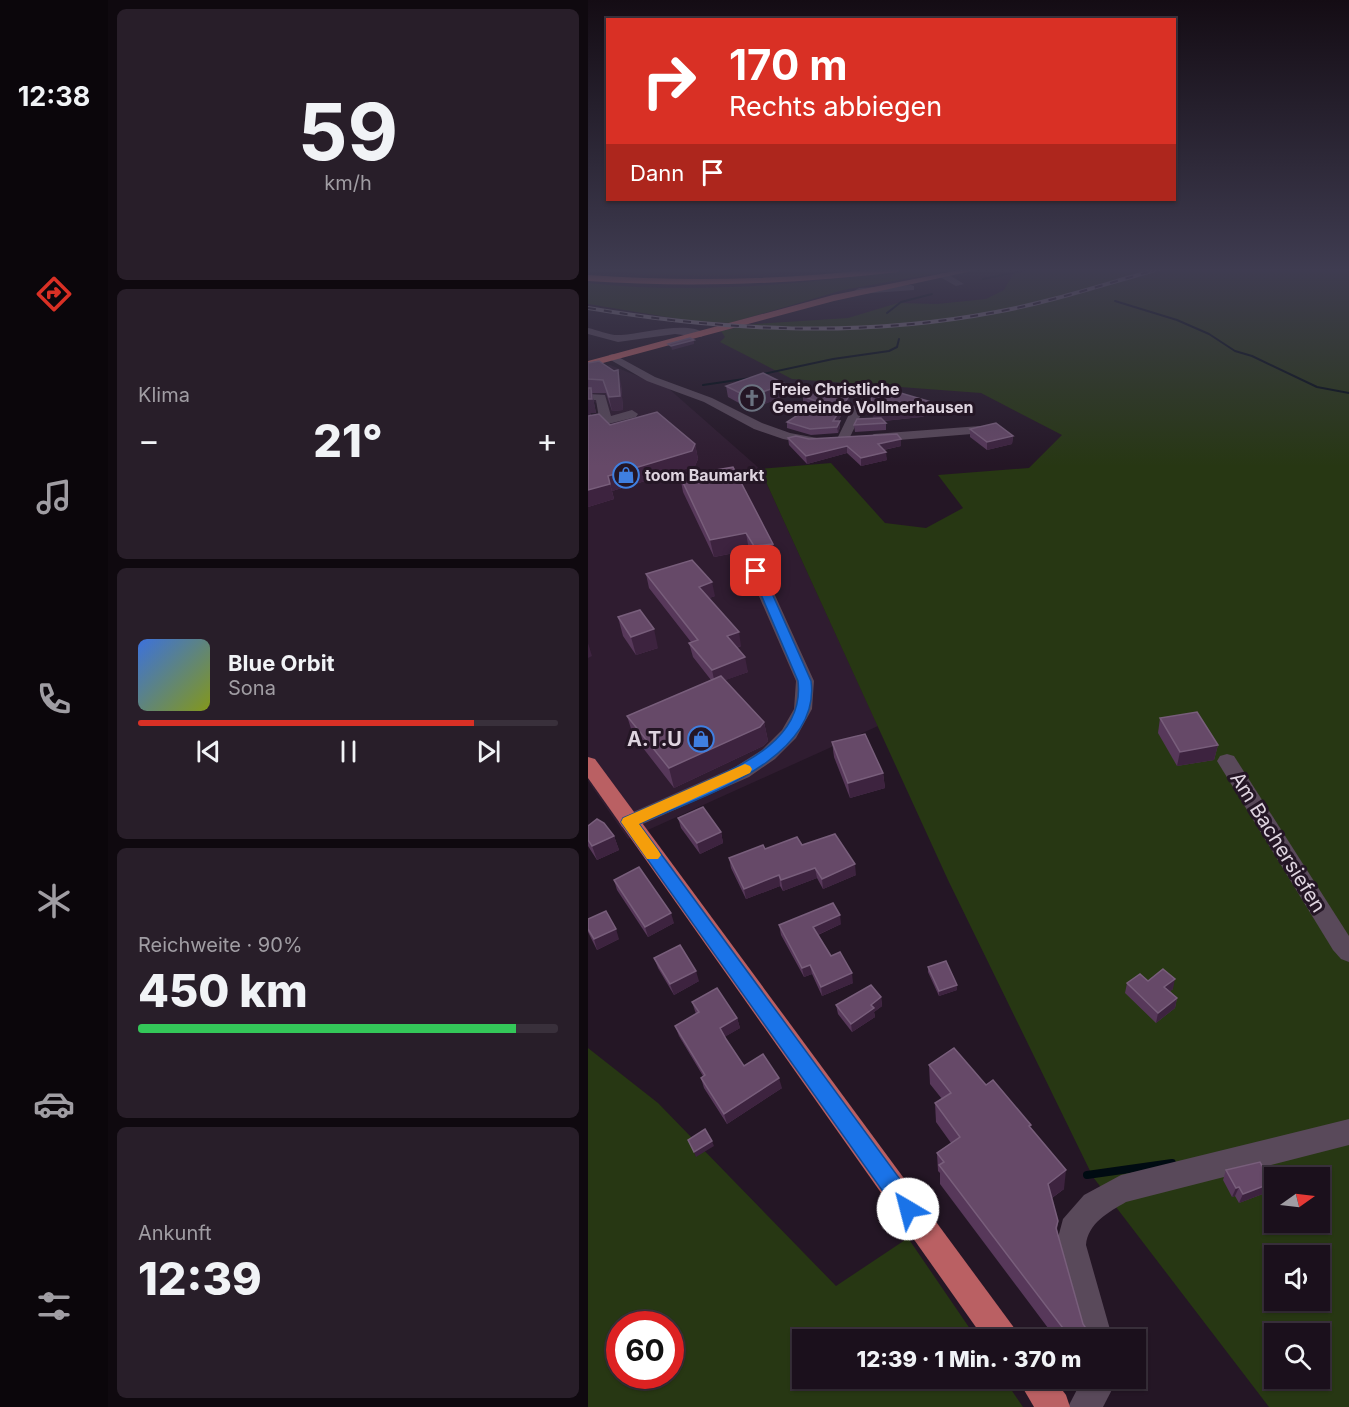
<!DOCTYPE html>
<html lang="de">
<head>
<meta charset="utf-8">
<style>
	:root { --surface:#1b101c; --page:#281e29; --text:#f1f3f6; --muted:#a09da3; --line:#39303b; --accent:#d93025 }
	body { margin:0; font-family:Inter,sans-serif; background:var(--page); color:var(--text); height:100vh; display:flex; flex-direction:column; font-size:22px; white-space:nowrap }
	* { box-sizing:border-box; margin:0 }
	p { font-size:20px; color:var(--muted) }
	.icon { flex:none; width:33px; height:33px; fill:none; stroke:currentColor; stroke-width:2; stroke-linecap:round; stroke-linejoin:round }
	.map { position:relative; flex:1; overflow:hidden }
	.panel { display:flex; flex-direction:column; gap:9px; padding:9px; background:#0f090f; width:480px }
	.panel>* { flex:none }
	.banner { position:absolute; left:18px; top:18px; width:570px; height:183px; border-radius:0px; box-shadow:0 2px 4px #0004,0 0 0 2px var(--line); background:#d93025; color:#fff; overflow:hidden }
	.needle { width:39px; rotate:76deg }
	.fabs { position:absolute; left:676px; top:1167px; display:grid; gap:12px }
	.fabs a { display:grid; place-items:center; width:66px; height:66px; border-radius:0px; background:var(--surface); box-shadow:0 2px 4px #0004,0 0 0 2px var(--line); font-size:30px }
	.speed { position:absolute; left:18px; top:1311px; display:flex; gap:12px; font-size:30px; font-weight:700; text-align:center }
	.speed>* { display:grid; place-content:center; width:78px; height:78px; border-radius:50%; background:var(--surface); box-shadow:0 2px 4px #0004,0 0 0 2px var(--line); line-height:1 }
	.speed .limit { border:9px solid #d22; background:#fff; color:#111 }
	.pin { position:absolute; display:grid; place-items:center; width:51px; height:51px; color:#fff; margin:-26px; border-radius:12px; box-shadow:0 3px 9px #0006 }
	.me { position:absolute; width:66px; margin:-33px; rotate:323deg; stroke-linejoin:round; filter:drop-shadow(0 0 4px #0008) }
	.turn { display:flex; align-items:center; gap:21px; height:126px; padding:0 24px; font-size:27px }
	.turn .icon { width:78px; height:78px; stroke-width:2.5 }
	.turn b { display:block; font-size:42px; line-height:51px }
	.then { display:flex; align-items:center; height:57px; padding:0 24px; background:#0003; gap:12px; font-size:22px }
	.big { font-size:45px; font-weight:800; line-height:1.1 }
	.panel .card { flex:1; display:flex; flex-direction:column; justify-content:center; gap:9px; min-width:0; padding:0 21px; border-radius:9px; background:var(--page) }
	.panel .dial { align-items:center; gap:0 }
	.dial b { font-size:78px; line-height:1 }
	.song { display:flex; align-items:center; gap:18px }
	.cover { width:72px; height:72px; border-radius:9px; background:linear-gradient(135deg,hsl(220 70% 55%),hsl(70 70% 35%)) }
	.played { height:6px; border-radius:3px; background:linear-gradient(90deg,var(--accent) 80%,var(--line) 80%) }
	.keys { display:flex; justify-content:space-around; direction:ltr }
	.heat { display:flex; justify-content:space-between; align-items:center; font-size:33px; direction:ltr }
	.charge { height:9px; border-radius:4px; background:linear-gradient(90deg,#34c759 90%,var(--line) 0) }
	.trip { position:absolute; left:204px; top:1329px; width:354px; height:60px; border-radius:0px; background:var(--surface); box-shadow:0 2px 4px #0004,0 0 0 2px var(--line); font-weight:800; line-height:60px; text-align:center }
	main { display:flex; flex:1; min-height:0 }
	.menu { display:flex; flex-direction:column; width:108px; justify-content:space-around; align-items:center; background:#0b060b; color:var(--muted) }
	.menu .icon { width:42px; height:42px }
	.menu .current { color:var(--accent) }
	.menu b { font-size:27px; color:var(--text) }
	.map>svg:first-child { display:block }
	.built { fill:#2f1c30 }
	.green { fill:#273713; fill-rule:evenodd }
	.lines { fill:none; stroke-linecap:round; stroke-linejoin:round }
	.stream-far1 { stroke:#000b12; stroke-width:2 }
	.stream { stroke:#000b12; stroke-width:8 }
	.minor { fill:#59495a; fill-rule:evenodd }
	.major { fill:#ba6063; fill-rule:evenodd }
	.highway { fill:#fb7069; fill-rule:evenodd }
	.rail-casing { stroke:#837784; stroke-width:4 }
	.rail { stroke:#241625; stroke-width:2; stroke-dasharray:8; stroke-linecap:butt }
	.wall { fill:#57385a }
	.shaded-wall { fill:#3d233f }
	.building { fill:#664968; stroke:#785e7b; stroke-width:1.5 }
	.route { fill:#1a73e8; stroke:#114b97; stroke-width:1.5 }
	.slow { fill:#f59e0b }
	.labels { text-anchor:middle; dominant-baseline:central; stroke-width:6; stroke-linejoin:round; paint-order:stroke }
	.far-poi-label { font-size:16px; font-weight:bold; fill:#ded4df; stroke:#241625; text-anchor:start }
	.poi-label { font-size:20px; font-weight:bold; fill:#ded4df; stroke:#241625; text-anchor:end }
	.street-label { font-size:20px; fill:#ded4df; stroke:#241625 }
</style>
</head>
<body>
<main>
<nav class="menu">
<b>12:38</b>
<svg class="icon current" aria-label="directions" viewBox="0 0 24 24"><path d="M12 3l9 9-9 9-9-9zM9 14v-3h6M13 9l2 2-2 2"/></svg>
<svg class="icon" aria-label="music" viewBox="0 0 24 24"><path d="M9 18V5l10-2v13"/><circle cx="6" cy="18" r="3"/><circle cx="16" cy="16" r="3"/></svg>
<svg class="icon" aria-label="phone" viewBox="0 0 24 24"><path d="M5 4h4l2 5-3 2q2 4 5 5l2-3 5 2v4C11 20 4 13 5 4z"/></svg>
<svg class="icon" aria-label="climate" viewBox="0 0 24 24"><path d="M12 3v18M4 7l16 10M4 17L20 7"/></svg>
<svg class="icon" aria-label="car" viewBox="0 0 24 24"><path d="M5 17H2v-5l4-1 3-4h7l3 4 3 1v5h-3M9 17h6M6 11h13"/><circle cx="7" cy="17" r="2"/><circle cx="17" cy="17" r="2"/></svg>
<svg class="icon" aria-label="filters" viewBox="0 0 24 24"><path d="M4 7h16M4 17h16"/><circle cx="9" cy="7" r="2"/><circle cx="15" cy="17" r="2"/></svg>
</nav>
<section class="panel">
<div class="card dial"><b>59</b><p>km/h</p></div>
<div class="card"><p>Klima</p>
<div class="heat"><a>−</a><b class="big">21°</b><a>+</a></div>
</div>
<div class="card">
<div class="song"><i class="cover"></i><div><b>Blue Orbit</b><p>Sona</p></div></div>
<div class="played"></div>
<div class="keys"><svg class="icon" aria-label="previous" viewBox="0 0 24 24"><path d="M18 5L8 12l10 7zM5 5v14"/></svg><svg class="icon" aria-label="pause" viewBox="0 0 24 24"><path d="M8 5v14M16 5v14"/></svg><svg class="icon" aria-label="next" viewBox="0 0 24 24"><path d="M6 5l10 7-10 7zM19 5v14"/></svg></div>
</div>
<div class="card"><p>Reichweite · 90%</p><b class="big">450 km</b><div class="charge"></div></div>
<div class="card"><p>Ankunft</p><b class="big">12:39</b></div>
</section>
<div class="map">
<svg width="761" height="1407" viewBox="0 0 761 1407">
	<rect width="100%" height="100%" fill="#241625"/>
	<polygon class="built" points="22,365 80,388 172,469 290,726 40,839 0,781 0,421 10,418 11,404 0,400 0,371"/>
	<g class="green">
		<path d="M1,269h241c-81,7 -161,10 -241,0z"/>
		<path d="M325,269h47l-117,21 -113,33 -39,-2 -103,-17v-21c108,12 218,1 325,-14z"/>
		<path d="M428,269h333v1138h-80l-176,-230 -145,-297 -188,-411 71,-6 54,60 41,5 37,-20 -25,-33 91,-7 33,-33 -81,-42 -189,-14 -72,-37 5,-5 -4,-6 34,-7 93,-6 50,-15 39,1 49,-5 18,-9zM687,1178h45v44h-45zM687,1256h45v44h-45zM687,1334h45v44h-45z"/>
		<path d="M0,1048l70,55 178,183 72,-48 69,101 -175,1v38l202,1 19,28h-435zM32,1324h50v52h-50z"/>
	</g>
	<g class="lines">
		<g class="stream-far1">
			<polyline points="395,279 443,269"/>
			<polyline points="527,301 589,320 621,334 647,351 664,356 729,387 761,393"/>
			<polyline points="299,313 313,302 344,294"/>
			<polyline points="171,375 245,359 301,351 309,347 311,339"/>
			<polyline points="115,385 163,378"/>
		</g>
		<polyline class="stream" points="499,1175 584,1163"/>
		<g class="minor">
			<polygon points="352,273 358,273 376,284 368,286 352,277"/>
			<polygon points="323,285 326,286 326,290 271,294 266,291 271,288"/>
			<path d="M0,328c10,2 22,8 33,7 23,-1 66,-15 85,-1l-5,3 -26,-3 -57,8 -30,-8z"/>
			<polygon points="25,354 67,377 124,398 174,423 202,433 229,438 231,441 225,445 195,439 166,429 116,402 59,381 21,359 21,355"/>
			<polygon points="0,394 17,395 23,416 44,410 50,414 48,417 0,429 0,421 11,418 8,400 0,400"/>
			<polygon points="271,402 277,406 261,439 259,442 251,442 249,439 265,406"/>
			<polygon points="392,426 396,427 398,430 396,433 286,442 280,438 286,434"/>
			<polygon points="168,566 176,571 226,681 224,709 208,738 187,759 161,777 48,827 41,829 34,827 31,822 34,817 147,767 174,750 194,730 206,709 208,681 160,571"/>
			<polygon points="639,754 646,756 761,936 761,962 753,959 745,950 629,761 632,756"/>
			<path d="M761,1119v26l-223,57c-17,10 -38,21 -40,43l27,95h-31l-26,-95 7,-26 21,-24 37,-20z"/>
			<polygon points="495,1378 530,1378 515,1407 480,1407"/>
		</g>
		<g class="major">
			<polygon points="377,269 393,269 246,301 0,367 0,361 245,295"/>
			<polygon points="0,757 7,759 427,1329 431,1340 397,1340 0,778"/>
			<polygon points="429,1378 465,1378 478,1395 482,1407 446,1407"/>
		</g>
		<path class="highway" d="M289,269h25l-4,3c-104,12 -206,16 -310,9v-6c97,7 193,5 289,-6z"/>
		<g class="rail-casing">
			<path id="rail" d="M0,308c136,23 272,30 408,4 55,-10 109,-28 163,-43"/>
		</g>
		<use href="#rail" class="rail"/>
	</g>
	<g class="wall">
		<polygon points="0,363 33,384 35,410 24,411 18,393 4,393 8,413 2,413 3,415 22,425 107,444 110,459 107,466 24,491 26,499 0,507"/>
		<polygon points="197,384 198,396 162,409 140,397 138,386"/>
		<polygon points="282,384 350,412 333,417 296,421 298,423 298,430 267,432 266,425 285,418"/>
		<polygon points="215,396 262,402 250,421 252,421 252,427 250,433 223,435 199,428 199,422 224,405 215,402"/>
		<polygon points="382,429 425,436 424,444 399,450 382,437"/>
		<polygon points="200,438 221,439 313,439 313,446 296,450 299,460 273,466 259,453 219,464 201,445"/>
		<polygon points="92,476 185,544 188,562 168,564 161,550 126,557 95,492"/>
		<polygon points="58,574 127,596 121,598 153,646 149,648 160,672 137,680 176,722 180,741 175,746 86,788 45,735 39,716 123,680 105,657 101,643 103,642 61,588"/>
		<polygon points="30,617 70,648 48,655 35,636"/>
		<polygon points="572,718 630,745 626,760 589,766 570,733"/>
		<polygon points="244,742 295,773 297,788 262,798 246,757"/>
		<polygon points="90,818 133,832 135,843 112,854 93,828"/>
		<polygon points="0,826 26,836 31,850 9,860 0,846"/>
		<polygon points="214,845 268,875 235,889 229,878 195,891 192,886 158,899 143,868 141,858 177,849"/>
		<polygon points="26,880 86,923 60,937 29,890"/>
		<polygon points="0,919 31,939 9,950 0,932"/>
		<polygon points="253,924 230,935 243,956 265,983 234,996 224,974 216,977 193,935 191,925"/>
		<polygon points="66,958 111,981 86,995 70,968"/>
		<polygon points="340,967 369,985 369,990 351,996 340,972"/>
		<polygon points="560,981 585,989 582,991 589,998 587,1008 568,1023 537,993 539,983"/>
		<polygon points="293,997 294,1006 286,1012 287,1017 264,1032 250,1014 248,1005"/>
		<polygon points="104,1002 149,1018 152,1028 136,1037 156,1066 194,1088 139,1124 116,1088 113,1078 115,1076 91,1036 87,1026 108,1014"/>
		<polygon points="341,1065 398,1085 443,1128 476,1189 464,1198 470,1221 469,1230 497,1340 469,1340 352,1184 352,1173 350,1171 349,1153 363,1143 348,1122 347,1103 354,1099 342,1084"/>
		<polygon points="638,1170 680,1192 651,1203 647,1196 644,1197 635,1180"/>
	</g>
	<g class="shaded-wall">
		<polygon points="106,340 106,344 84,350 83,346"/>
		<polygon points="30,370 33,384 35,410 24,411 21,397"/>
		<polygon points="197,384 198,396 162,409 160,397"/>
		<polygon points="3,388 8,413 2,413 4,418 0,419 0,399"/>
		<polygon points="261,396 262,402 246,427 245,421"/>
		<polygon points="350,404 350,412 333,417 285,422 285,414"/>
		<polygon points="252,421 252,427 250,433 249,427"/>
		<polygon points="425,436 424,444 399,450 399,442"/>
		<polygon points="313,439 313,446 290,451 290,444"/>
		<polygon points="107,444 110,459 107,466 24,491 20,476"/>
		<polygon points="259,446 259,453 219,464 218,456"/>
		<polygon points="298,452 299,460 273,466 273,458"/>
		<polygon points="22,484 26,499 0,507 0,490"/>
		<polygon points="158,533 161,550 126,557 122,540"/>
		<polygon points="124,582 127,596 114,601 111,587"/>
		<polygon points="66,629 70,648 48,655 43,637"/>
		<polygon points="151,632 153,646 142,650 139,636"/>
		<polygon points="0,643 4,656 0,658"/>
		<polygon points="157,657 160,672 127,684 124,670"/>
		<polygon points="176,722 180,741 175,746 86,788 81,768"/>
		<polygon points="630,745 626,760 589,766 592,752"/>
		<polygon points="295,773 297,788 262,798 260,783"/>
		<polygon points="133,832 135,843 112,854 109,843"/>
		<polygon points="26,836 31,850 9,860 4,846"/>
		<polygon points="267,864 268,875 235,889 234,879"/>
		<polygon points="227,868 229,878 195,891 193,880"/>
		<polygon points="191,875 192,886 158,899 156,889"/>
		<polygon points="83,913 86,923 60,937 57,927"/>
		<polygon points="252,915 253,924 227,936 225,927"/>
		<polygon points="28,929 31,939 9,950 6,939"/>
		<polygon points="222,965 224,974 216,977 214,968"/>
		<polygon points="108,971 111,981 86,995 82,984"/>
		<polygon points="264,973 265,983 234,996 233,987"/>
		<polygon points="587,979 585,989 574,997 576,987"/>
		<polygon points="369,985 369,990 351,996 351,991"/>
		<polygon points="293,997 294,1006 286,1012 287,1017 264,1032 263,1024 283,1005"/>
		<polygon points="589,998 587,1008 568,1023 570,1013"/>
		<polygon points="149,1018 152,1028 135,1038 132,1028"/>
		<polygon points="191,1078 194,1088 139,1124 136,1114"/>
		<polygon points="124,1141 126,1146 108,1157 106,1152"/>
		<polygon points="478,1170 476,1189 458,1202 460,1184"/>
		<polygon points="684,1183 680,1192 651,1203 655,1194"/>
		<polygon points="651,1187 647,1196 644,1197 648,1188"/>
		<polygon points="499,1330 497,1340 488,1340"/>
	</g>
	<g class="building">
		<polygon points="102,338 106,340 83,346 80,344"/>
		<polygon points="11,361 26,371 30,370 32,396 21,397 15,380 0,379 0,363"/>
		<polygon points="175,373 197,384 160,397 138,386"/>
		<polygon points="282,384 350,404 332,409 285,414"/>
		<polygon points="234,387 261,396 245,421 252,421 249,427 222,429 199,422 230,402 215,396"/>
		<polygon points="0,388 3,388 4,399 0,399"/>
		<polygon points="69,412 107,444 104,451 20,476 22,484 0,490 0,416 11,414 22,425"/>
		<polygon points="293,418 298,423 266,425 269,419"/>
		<polygon points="408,423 425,436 399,442 382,429"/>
		<polygon points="309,434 313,439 290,444 298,452 273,458 259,446 218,456 200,438 208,436 221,439"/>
		<polygon points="145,467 185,544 166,546 158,533 122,540 92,476"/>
		<polygon points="104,560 124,582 111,587 151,632 139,636 157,657 124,670 101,643 110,640 58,574"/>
		<polygon points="52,610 66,629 43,637 30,617"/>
		<polygon points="133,676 176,722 172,727 81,768 39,716"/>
		<polygon points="609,712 630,745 592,752 572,718"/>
		<polygon points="277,734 295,773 260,783 244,742"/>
		<polygon points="115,807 133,832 109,843 90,818"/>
		<polygon points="9,819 16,823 26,836 4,846 0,840 0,826"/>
		<polygon points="247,834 267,864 234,879 227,868 193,880 191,875 156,889 141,858 175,845 177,849 209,837 214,845"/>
		<polygon points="51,867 83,913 57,927 26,880"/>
		<polygon points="245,903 252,915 225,927 243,956 252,952 264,973 233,987 222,965 214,968 191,925"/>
		<polygon points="18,911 28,929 6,939 0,929 0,919"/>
		<polygon points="92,945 108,971 82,984 66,958"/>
		<polygon points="358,961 369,985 351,991 340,967"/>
		<polygon points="575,969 587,979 576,987 589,998 570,1013 539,983 552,974 560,981"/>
		<polygon points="283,985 293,997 283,1005 286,1008 263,1024 248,1005"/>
		<polygon points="129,988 149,1018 132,1028 138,1039 156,1066 175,1054 191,1078 136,1114 113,1078 117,1075 87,1026 111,1012 104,1002"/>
		<polygon points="366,1048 398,1085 405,1080 443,1125 441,1126 478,1170 460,1184 470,1221 468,1228 495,1324 499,1330 488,1340 484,1340 351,1165 356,1162 349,1153 372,1137 347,1103 363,1093 341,1065"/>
		<polygon points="117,1129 124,1141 106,1152 100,1140"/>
		<polygon points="672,1162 684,1183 655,1194 651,1187 648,1188 638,1170"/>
	</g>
	<linearGradient id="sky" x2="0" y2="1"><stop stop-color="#140c14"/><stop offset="0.58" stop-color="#3f3c51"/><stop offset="1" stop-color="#3f3c51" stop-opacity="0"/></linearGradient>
	<rect width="761" height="466" fill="url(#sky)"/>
	<path class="route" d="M168,568l6,3 49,110c11,80 -115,117 -172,143l277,377 3,8 -3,8 -8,3 -7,-3 -280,-395 2,-4c25,-11 49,-21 73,-32 44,-20 109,-46 102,-105l-47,-110z"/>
	<polygon class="slow" points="157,764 162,766 164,769 162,773 51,824 70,850 73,855 70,859 59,859 33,822 35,818"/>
	<defs>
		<g id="church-ring" transform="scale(1.35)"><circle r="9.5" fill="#241625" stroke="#6b7280" stroke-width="1.5"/><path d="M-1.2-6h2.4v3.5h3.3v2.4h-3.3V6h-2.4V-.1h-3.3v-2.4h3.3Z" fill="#6b7280"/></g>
		<g id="shop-ring" transform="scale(1.35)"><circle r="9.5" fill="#241625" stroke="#3f7fe0" stroke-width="1.5"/><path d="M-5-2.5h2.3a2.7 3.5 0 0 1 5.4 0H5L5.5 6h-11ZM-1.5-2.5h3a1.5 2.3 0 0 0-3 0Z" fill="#3f7fe0"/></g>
	</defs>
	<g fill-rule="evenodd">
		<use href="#church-ring" x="164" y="398"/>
		<use href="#shop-ring" x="38" y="475"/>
		<use href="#shop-ring" x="113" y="739"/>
	</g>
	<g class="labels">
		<g class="far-poi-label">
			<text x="184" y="389">Freie Christliche<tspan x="184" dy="18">Gemeinde Vollmerhausen</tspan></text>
			<text x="57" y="475">toom Baumarkt</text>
		</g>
		<g class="poi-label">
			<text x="94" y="739">A.T.U</text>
		</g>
		<g class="street-label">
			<text transform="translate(690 842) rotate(58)">Am Bachersiefen</text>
		</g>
	</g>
</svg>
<div class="fabs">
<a><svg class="needle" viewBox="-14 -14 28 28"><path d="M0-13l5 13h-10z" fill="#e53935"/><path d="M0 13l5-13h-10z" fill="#a09da3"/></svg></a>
<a><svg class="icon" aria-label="sound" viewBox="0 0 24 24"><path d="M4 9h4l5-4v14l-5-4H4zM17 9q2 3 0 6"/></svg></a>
<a><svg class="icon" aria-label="search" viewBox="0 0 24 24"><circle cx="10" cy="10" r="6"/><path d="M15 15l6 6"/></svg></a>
</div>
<div class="speed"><div class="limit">60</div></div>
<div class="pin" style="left:168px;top:571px;background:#d93025"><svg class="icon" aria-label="arrive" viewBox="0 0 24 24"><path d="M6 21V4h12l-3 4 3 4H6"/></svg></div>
<svg class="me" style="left:320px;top:1209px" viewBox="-20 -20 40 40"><circle r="19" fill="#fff"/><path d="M0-13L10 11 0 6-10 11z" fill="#1a73e8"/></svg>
<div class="trip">12:39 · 1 Min. · 370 m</div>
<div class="banner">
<div class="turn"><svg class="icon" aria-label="right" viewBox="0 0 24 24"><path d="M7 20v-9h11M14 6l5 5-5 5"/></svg><div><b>170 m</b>Rechts abbiegen</div></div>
<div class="then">Dann<svg class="icon" aria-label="arrive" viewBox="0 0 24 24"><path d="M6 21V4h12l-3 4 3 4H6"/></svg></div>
</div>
</div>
</main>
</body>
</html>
